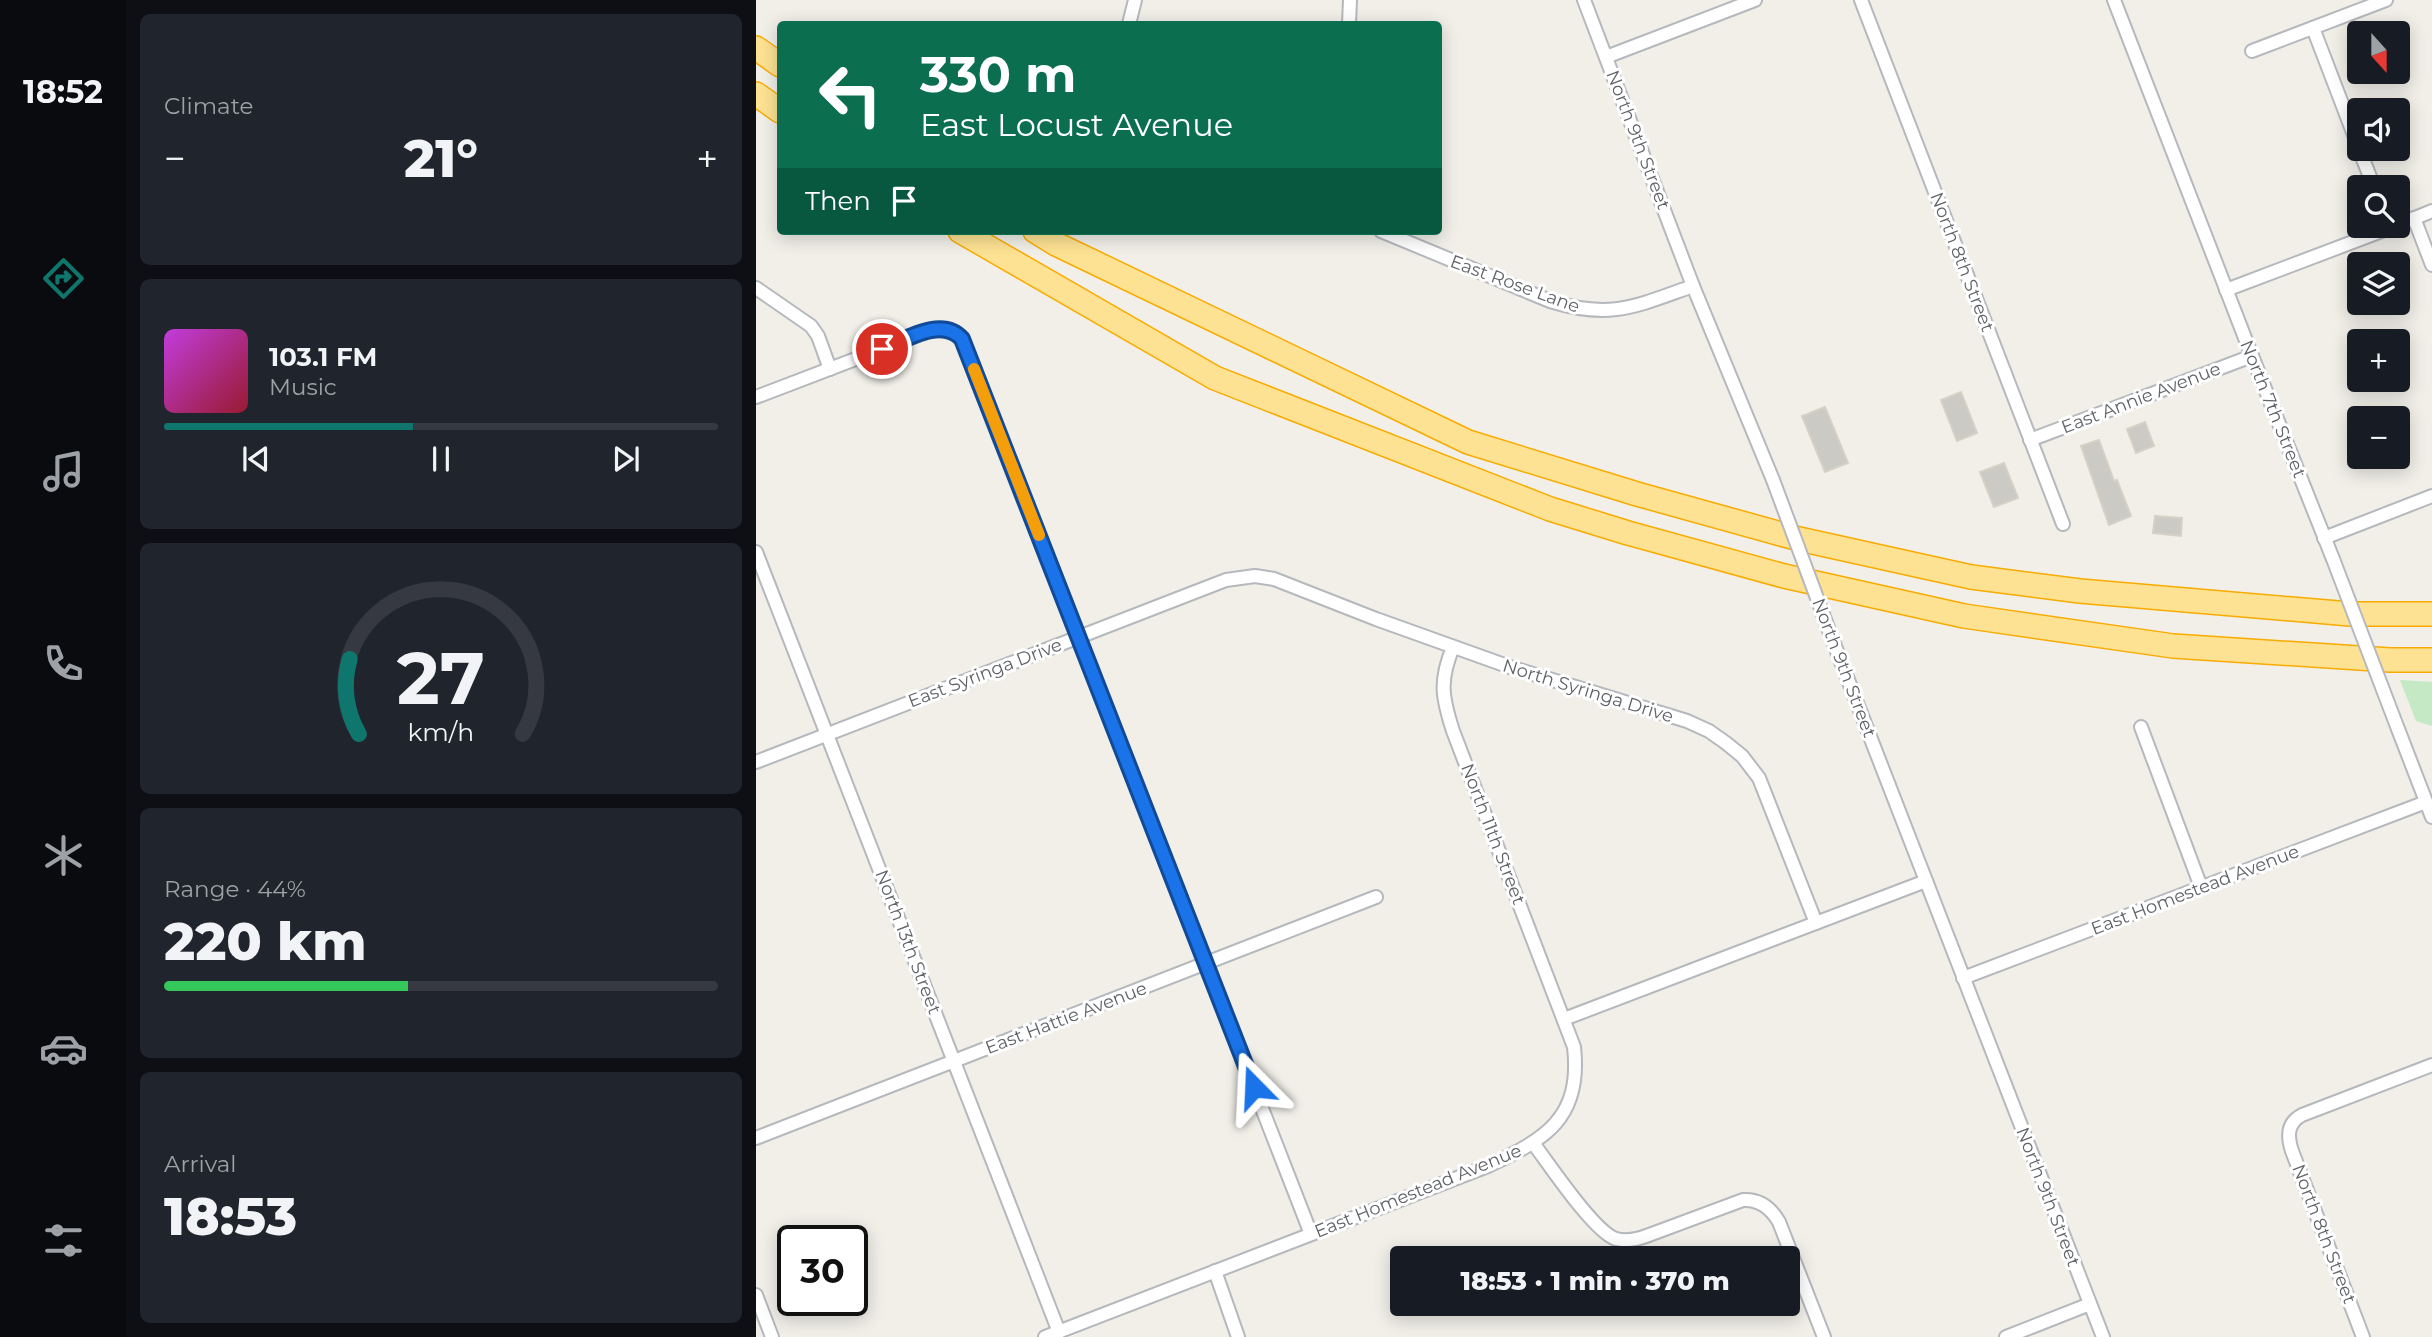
<!DOCTYPE html>
<html lang="en">
<head>
<meta charset="utf-8">
<style>
	:root { --surface:#171b24; --page:#20242c; --text:#f1f3f6; --muted:#9ea1a6; --line:#363941; --accent:#0f766e }
	body { margin:0; font-family:Montserrat,sans-serif; background:var(--page); color:var(--text); height:100vh; display:flex; flex-direction:column; font-size:26px; white-space:nowrap }
	* { box-sizing:border-box; margin:0 }
	p { font-size:23px; color:var(--muted) }
	.icon { flex:none; width:38px; height:38px; fill:none; stroke:currentColor; stroke-width:2; stroke-linecap:round; stroke-linejoin:round }
	.map { position:relative; flex:1; overflow:hidden }
	.panel { display:flex; flex-direction:column; gap:14px; padding:14px; background:#0d0f14; width:630px }
	.panel>* { flex:none }
	.guide { position:absolute; left:21px; top:21px; width:665px; height:214px; border-radius:7px; box-shadow:0 4px 18px #0003; background:#0b6e4f; color:#fff; overflow:hidden }
	.needle { width:46px; rotate:159deg }
	.fabs { position:absolute; left:1591px; top:21px; display:grid; gap:14px }
	.fabs a { display:grid; place-items:center; width:63px; height:63px; border-radius:7px; background:var(--surface); box-shadow:0 4px 18px #0003; font-size:35px }
	.speed { position:absolute; left:21px; top:1225px; display:flex; gap:14px; font-size:35px; font-weight:700; text-align:center }
	.speed>* { display:grid; place-content:center; width:91px; height:91px; border-radius:50%; background:var(--surface); box-shadow:0 4px 18px #0003; line-height:1 }
	.speed .limit { border:4px solid #111; border-radius:10px; background:#fff; color:#111 }
	.pin { position:absolute; display:grid; place-items:center; width:60px; height:60px; color:#fff; margin:-30px; border:4px solid #fff; border-radius:50%; box-shadow:0 2px 7px #0007 }
	.me { position:absolute; width:77px; margin:-38px; rotate:339deg; stroke-linejoin:round; filter:drop-shadow(0 0 5px #0008) }
	.turn { display:flex; align-items:center; gap:24px; height:147px; padding:0 28px; font-size:32px }
	.turn .icon { width:91px; height:91px; stroke-width:2.5 }
	.turn b { display:block; font-size:49px; line-height:60px }
	.then { display:flex; align-items:center; height:66px; padding:0 28px; background:#0003; gap:14px; font-size:26px }
	.big { font-size:52px; font-weight:800; line-height:1.1 }
	.panel .card { flex:1; display:flex; flex-direction:column; justify-content:center; gap:10px; min-width:0; padding:0 24px; border-radius:10px; background:var(--page) }
	.panel .dial { align-items:center; gap:0 }
	.dial svg { height:182px; overflow:visible; fill:none; stroke:var(--line); stroke-width:7; stroke-linecap:round; text-anchor:middle }
	.dial text { fill:var(--text); stroke:none }
	.song { display:flex; align-items:center; gap:21px }
	.cover { width:84px; height:84px; border-radius:10px; background:linear-gradient(135deg,hsl(290 70% 55%),hsl(350 70% 35%)) }
	.played { height:7px; border-radius:4px; background:linear-gradient(90deg,var(--accent) 45%,var(--line) 45%) }
	.keys { display:flex; justify-content:space-around; direction:ltr }
	.heat { display:flex; justify-content:space-between; align-items:center; font-size:38px; direction:ltr }
	.charge { height:10px; border-radius:5px; background:linear-gradient(90deg,#34c759 44%,var(--line) 0) }
	.trip { position:absolute; left:634px; top:1246px; width:410px; height:70px; border-radius:7px; background:var(--surface); box-shadow:0 4px 18px #0003; font-weight:800; line-height:70px; text-align:center }
	main { display:flex; flex:1; min-height:0 }
	.tab-bar { display:flex; flex-direction:column; width:126px; justify-content:space-around; align-items:center; background:#090b0e; color:var(--muted) }
	.tab-bar .icon { width:49px; height:49px }
	.tab-bar .active { color:var(--accent) }
	.tab-bar b { font-size:32px; color:var(--text) }
	.map>svg:first-child { display:block }
	.green { fill:#c5e8c5 }
	.building { fill:#cccac5; stroke:#d6d1c6; stroke-width:2 }
	.lines { fill:none; stroke-linecap:round; stroke-linejoin:round }
	.minor-casing { stroke:#b5b8bc; stroke-width:16 }
	.motorway-casing { stroke:#f9ab00; stroke-width:26 }
	.minor { stroke:#fff; stroke-width:12 }
	.motorway { stroke:#fde293; stroke-width:23 }
	.minor-bridge-casing { stroke:#b5b8bc; stroke-width:16; stroke-linecap:butt }
	.minor-bridge { stroke:#fff; stroke-width:12 }
	.route-casing { stroke:#114b97; stroke-width:18 }
	.route { stroke:#1a73e8; stroke-width:12 }
	.slow { stroke:#f59e0b; stroke-width:12 }
	.labels { text-anchor:middle; dominant-baseline:central; stroke-width:6; stroke-linejoin:round; paint-order:stroke }
	.street-label { font-size:18px; fill:#5f6368; stroke:#fff }
</style>
</head>
<body>
<main>
<nav class="tab-bar">
<b>18:52</b>
<svg class="icon active" aria-label="directions" viewBox="0 0 24 24"><path d="M12 3l9 9-9 9-9-9zM9 14v-3h6M13 9l2 2-2 2"/></svg>
<svg class="icon" aria-label="music" viewBox="0 0 24 24"><path d="M9 18V5l10-2v13"/><circle cx="6" cy="18" r="3"/><circle cx="16" cy="16" r="3"/></svg>
<svg class="icon" aria-label="phone" viewBox="0 0 24 24"><path d="M5 4h4l2 5-3 2q2 4 5 5l2-3 5 2v4C11 20 4 13 5 4z"/></svg>
<svg class="icon" aria-label="climate" viewBox="0 0 24 24"><path d="M12 3v18M4 7l16 10M4 17L20 7"/></svg>
<svg class="icon" aria-label="car" viewBox="0 0 24 24"><path d="M5 17H2v-5l4-1 3-4h7l3 4 3 1v5h-3M9 17h6M6 11h13"/><circle cx="7" cy="17" r="2"/><circle cx="17" cy="17" r="2"/></svg>
<svg class="icon" aria-label="filters" viewBox="0 0 24 24"><path d="M4 7h16M4 17h16"/><circle cx="9" cy="7" r="2"/><circle cx="15" cy="17" r="2"/></svg>
</nav>
<section class="panel">
<div class="card"><p>Climate</p>
<div class="heat"><a>−</a><b class="big">21°</b><a>+</a></div>
</div>
<div class="card">
<div class="song"><i class="cover"></i><div><b>103.1 FM</b><p>Music</p></div></div>
<div class="played"></div>
<div class="keys"><svg class="icon" aria-label="previous" viewBox="0 0 24 24"><path d="M18 5L8 12l10 7zM5 5v14"/></svg><svg class="icon" aria-label="pause" viewBox="0 0 24 24"><path d="M8 5v14M16 5v14"/></svg><svg class="icon" aria-label="next" viewBox="0 0 24 24"><path d="M6 5l10 7-10 7zM19 5v14"/></svg></div>
</div>
<div class="card dial"><svg viewBox="0 0 100 80">
<path d="M14 69A42 42 0 1 1 86 69"/>
<path d="M14 69A42 42 0 0 1 10 36" stroke="#0f766e"/>
<text x="50" y="56" font-size="32" font-weight="700">27</text>
<text x="50" y="72" font-size="11">km/h</text>
</svg></div>
<div class="card"><p>Range · 44%</p><b class="big">220 km</b><div class="charge"></div></div>
<div class="card"><p>Arrival</p><b class="big">18:53</b></div>
</section>
<div class="map">
<svg width="1676" height="1337" viewBox="0 0 1676 1337">
	<rect width="100%" height="100%" fill="#f1efe8"/>
	<polygon class="green" points="1644,680 1676,682 1676,726 1660,721"/>
	<g class="building">
		<polygon points="1205,392 1221,433 1201,441 1185,400"/>
		<polygon points="1069,407 1092,463 1069,472 1046,416"/>
		<polygon points="1389,422 1398,446 1380,453 1371,429"/>
		<polygon points="1343,440 1358,481 1361,480 1375,516 1353,525 1325,446"/>
		<polygon points="1248,463 1262,498 1238,507 1224,472"/>
		<polygon points="1399,516 1426,518 1425,536 1397,533"/>
	</g>
	<g class="lines">
		<g class="minor-casing">
			<g id="minor">
				<polyline points="828,0 937,286 1017,480"/>
				<polyline points="1105,0 1307,524"/>
				<polyline points="1358,0 1496,356 1577,559"/>
				<polyline points="373,24 379,0"/>
				<polyline points="593,24 594,0"/>
				<polyline points="1557,28 1603,148"/>
				<polyline points="1496,51 1630,0"/>
				<polyline points="850,57 999,0"/>
				<polyline points="1603,149 1618,187"/>
				<polyline points="1658,218 1676,265"/>
				<polyline points="1642,225 1676,211"/>
				<path d="M625,231l169,70c61,19 86,5 143,-15"/>
				<polyline points="0,288 55,326 62,336 74,369"/>
				<polyline points="1470,290 1639,226"/>
				<polyline points="0,397 178,329 194,330 206,339 555,1234"/>
				<polyline points="1274,440 1496,356"/>
				<polyline points="1568,538 1676,496"/>
				<polyline points="0,552 303,1332"/>
				<polyline points="1077,641 1347,1337"/>
				<polyline points="1385,727 1445,887"/>
				<polyline points="1642,729 1676,817"/>
				<polyline points="0,762 470,580 499,576 518,579 620,619 754,667 931,721 953,731 970,743 986,756 1003,778 1060,923"/>
				<polyline points="1207,978 1670,802"/>
				<polyline points="808,1019 1170,881"/>
				<polyline points="0,1138 620,897"/>
				<path d="M777,1143c16,21 61,89 83,96 11,3 23,0 33,-4l94,-35c17,-1 28,8 36,22l45,115"/>
				<polyline points="459,1271 482,1337"/>
				<polyline points="0,1295 16,1337"/>
				<path d="M289,1337l443,-171c58,-27 94,-48 86,-119l-121,-316c-11,-34 -14,-50 0,-84"/>
				<polyline points="1250,1337 1334,1304"/>
				<path d="M1607,1337l-71,-186c-5,-15 -5,-28 10,-36l130,-50"/>
			</g>
		</g>
		<g class="motorway-casing">
			<g id="motorway">
				<polyline points="0,48 24,65"/>
				<polyline points="0,94 24,111"/>
				<polyline points="204,231 459,378 794,509 872,533 1028,576 1208,616 1417,646 1634,660 1676,660"/>
				<polyline points="279,231 300,244 712,442 881,494 1043,539 1215,577 1324,591 1594,614 1676,614"/>
			</g>
		</g>
		<use href="#minor" class="minor"/>
		<use href="#motorway" class="motorway"/>
		<g class="minor-bridge-casing">
			<g id="minor-bridge">
				<polyline points="1017,480 1077,641"/>
				<polyline points="1577,559 1642,729"/>
			</g>
		</g>
		<use href="#minor-bridge" class="minor-bridge"/>
	</g>
	<g class="lines">
		<g class="route-casing">
			<path id="route" d="M126,349c23,-9 60,-33 80,-10l292,748"/>
		</g>
		<use href="#route" class="route"/>
		<polyline class="slow" points="218,369 283,535"/>
	</g>
	<g class="labels">
		<g class="street-label">
			<text transform="translate(882 140) rotate(69)">North 9th Street</text>
			<text transform="translate(1206 262) rotate(69)">North 8th Street</text>
			<text transform="translate(759 284) rotate(20)">East Rose Lane</text>
			<text transform="translate(1385 398) rotate(-21)">East Annie Avenue</text>
			<text transform="translate(1517 409) rotate(68)">North 7th Street</text>
			<text transform="translate(1088 668) rotate(69)">North 9th Street</text>
			<text transform="translate(229 673) rotate(-21)">East Syringa Drive</text>
			<text transform="translate(832 691) rotate(17)">North Syringa Drive</text>
			<text transform="translate(737 834) rotate(69)">North 11th Street</text>
			<text transform="translate(1439 890) rotate(-21)">East Homestead Avenue</text>
			<text transform="translate(152 942) rotate(69)">North 13th Street</text>
			<text transform="translate(310 1018) rotate(-21)">East Hattie Avenue</text>
			<text transform="translate(662 1191) rotate(-22)">East Homestead Avenue</text>
			<text transform="translate(1292 1197) rotate(69)">North 9th Street</text>
			<text transform="translate(1568 1234) rotate(69)">North 8th Street</text>
		</g>
	</g>
</svg>
<div class="fabs">
<a><svg class="needle" viewBox="-14 -14 28 28"><path d="M0-13l5 13h-10z" fill="#e53935"/><path d="M0 13l5-13h-10z" fill="#9ea1a6"/></svg></a>
<a><svg class="icon" aria-label="sound" viewBox="0 0 24 24"><path d="M4 9h4l5-4v14l-5-4H4zM17 9q2 3 0 6"/></svg></a>
<a><svg class="icon" aria-label="search" viewBox="0 0 24 24"><circle cx="10" cy="10" r="6"/><path d="M15 15l6 6"/></svg></a>
<a><svg class="icon" aria-label="layers" viewBox="0 0 24 24"><path d="M12 4l9 5-9 5-9-5zM3 14l9 5 9-5"/></svg></a>
<a>+</a>
<a>−</a>
</div>
<div class="speed"><div class="limit">30</div></div>
<div class="pin" style="left:126px;top:349px;background:#d93025"><svg class="icon" aria-label="arrive" viewBox="0 0 24 24"><path d="M6 21V4h12l-3 4 3 4H6"/></svg></div>
<svg class="me" style="left:498px;top:1087px" viewBox="-20 -20 40 40"><path d="M0-17L14 15 0 8-14 15z" fill="#1a73e8" stroke="#fff" stroke-width="4"/></svg>
<div class="trip">18:53 · 1 min · 370 m</div>
<div class="guide">
<div class="turn"><svg class="icon" aria-label="left" viewBox="0 0 24 24"><path d="M17 20v-9H6M10 6l-5 5 5 5"/></svg><div><b>330 m</b>East Locust Avenue</div></div>
<div class="then">Then<svg class="icon" aria-label="arrive" viewBox="0 0 24 24"><path d="M6 21V4h12l-3 4 3 4H6"/></svg></div>
</div>
</div>
</main>
</body>
</html>
